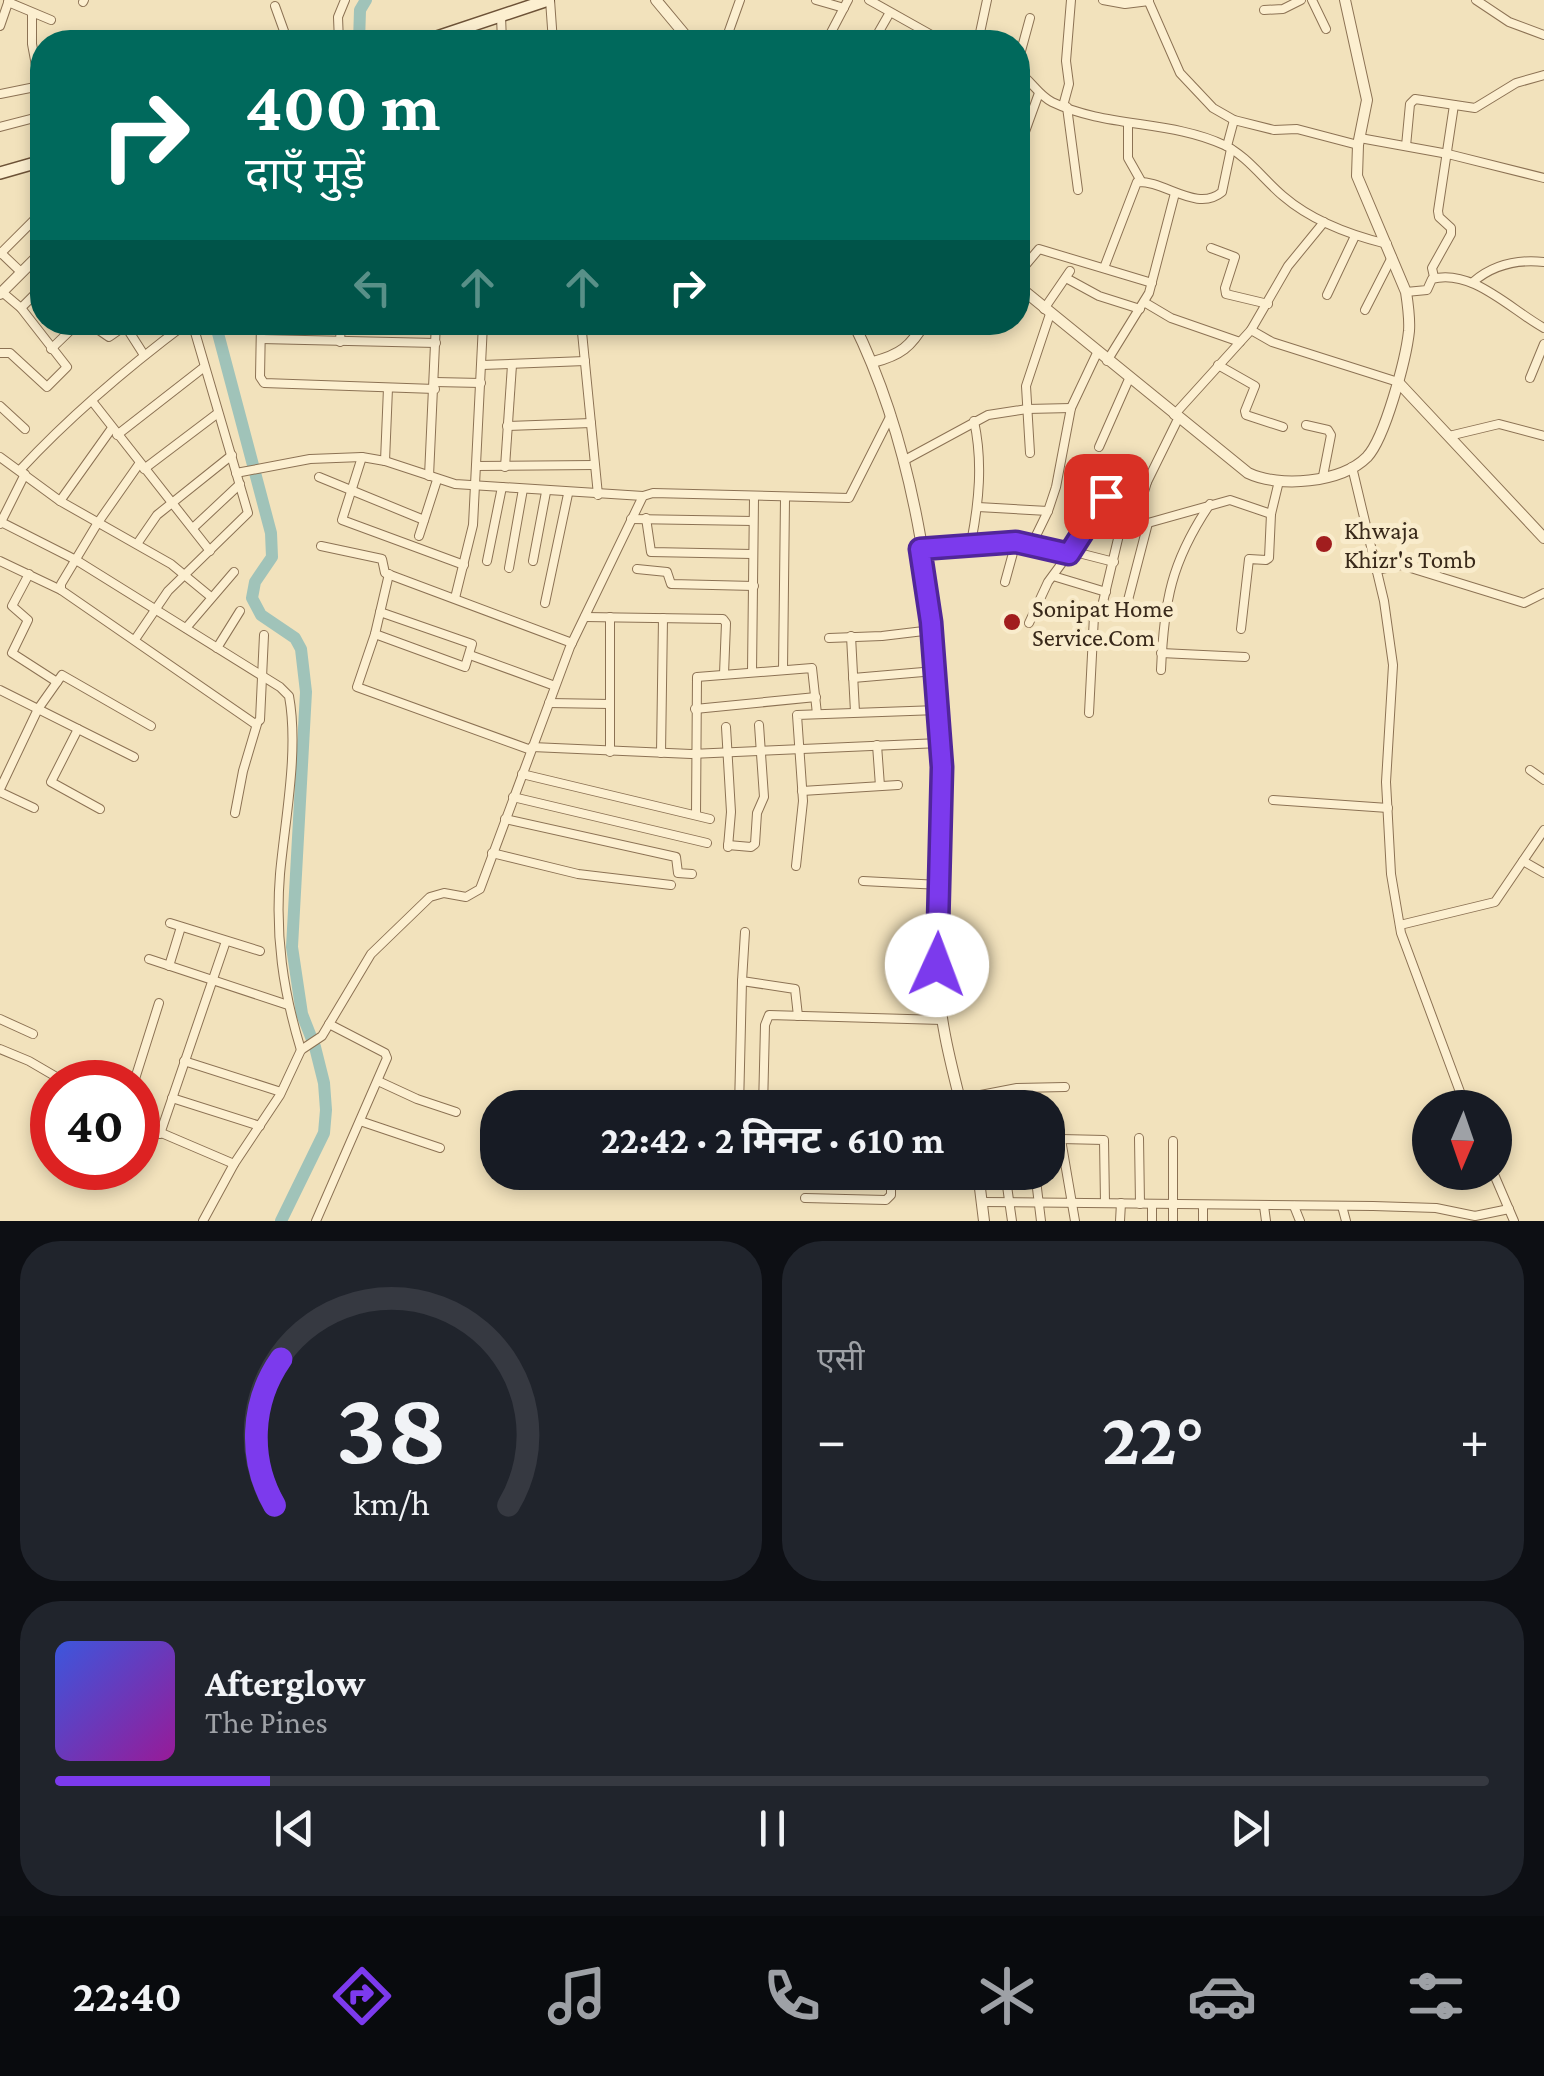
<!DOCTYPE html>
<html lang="hi">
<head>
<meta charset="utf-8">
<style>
	:root { --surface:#171b24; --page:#20242c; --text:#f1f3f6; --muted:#9ea1a6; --line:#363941; --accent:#7c3aed }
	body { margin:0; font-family:"Crimson Pro","Noto Sans Devanagari",serif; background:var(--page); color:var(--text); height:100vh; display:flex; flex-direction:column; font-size:38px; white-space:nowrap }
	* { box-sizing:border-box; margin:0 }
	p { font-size:32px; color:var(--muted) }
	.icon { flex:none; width:55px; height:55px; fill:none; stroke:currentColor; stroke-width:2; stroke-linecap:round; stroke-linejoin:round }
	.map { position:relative; height:1221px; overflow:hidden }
	.sheet { display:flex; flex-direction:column; gap:20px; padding:20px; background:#0d0f14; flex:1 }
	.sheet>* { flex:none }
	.banner { position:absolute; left:30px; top:30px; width:1000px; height:305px; border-radius:40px; box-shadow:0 5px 15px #0003; background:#00695c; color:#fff; overflow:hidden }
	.needle { width:65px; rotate:182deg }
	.controls { position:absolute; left:1412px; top:1090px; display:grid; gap:20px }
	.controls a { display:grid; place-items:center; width:100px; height:100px; border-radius:50%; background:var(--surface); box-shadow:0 5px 15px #0003; font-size:50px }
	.speed { position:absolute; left:30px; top:1060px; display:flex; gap:20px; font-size:50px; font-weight:700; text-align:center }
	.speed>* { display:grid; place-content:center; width:130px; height:130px; border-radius:50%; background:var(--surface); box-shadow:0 5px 15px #0003; line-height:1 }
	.speed .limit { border:15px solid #d22; background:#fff; color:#111 }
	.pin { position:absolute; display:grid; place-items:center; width:85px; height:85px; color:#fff; margin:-42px; border-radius:20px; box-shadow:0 5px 15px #0006 }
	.me { position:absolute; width:110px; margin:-55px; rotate:2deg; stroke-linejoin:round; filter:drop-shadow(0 0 8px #0008) }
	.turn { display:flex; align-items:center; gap:35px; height:210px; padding:0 50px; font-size:45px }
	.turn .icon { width:130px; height:130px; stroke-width:2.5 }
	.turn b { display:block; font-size:70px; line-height:85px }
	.lanes { display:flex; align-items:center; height:95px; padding:0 50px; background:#0003; justify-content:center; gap:50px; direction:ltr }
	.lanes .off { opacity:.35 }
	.big { font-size:75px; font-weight:700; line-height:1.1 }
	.sheet .tile { flex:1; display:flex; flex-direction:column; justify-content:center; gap:15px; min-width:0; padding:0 35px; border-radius:40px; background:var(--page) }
	.sheet .dial { align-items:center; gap:0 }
	.dial svg { height:260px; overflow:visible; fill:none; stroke:var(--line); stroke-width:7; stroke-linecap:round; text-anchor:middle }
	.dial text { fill:var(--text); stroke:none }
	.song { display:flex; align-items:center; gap:30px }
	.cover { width:120px; height:120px; border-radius:15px; background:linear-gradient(135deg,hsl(230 70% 55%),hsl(300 70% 35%)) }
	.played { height:10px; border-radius:5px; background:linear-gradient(90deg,var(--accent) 15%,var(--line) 15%) }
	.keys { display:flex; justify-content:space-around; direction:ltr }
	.heat { display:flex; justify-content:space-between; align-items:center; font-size:55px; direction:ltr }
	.sheet .tiles { flex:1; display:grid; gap:20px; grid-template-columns:1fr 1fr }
	.tile:last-child { grid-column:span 2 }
	.trip { position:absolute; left:480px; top:1090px; width:585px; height:100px; border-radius:40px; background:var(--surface); box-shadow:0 5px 15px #0003; font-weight:700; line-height:100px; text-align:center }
	.menu { display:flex; height:160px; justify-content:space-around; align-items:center; background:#090b0e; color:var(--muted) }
	.menu .icon { width:70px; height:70px }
	.menu .current { color:var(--accent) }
	.menu b { font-size:45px; color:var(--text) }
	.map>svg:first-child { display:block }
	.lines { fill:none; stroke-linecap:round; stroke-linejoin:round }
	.river { stroke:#a0c3b9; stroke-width:12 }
	.minor-casing { stroke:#8c7254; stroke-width:10 }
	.tertiary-casing { stroke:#8c7254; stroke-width:12 }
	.secondary-casing { stroke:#6d5237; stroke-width:14 }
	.minor { stroke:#fcefd0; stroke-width:8 }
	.tertiary { stroke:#fcefd0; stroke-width:10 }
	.secondary { stroke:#fcefd0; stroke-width:11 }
	.route-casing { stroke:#51269a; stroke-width:25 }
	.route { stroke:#7c3aed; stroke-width:18 }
	.poi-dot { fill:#a11d1e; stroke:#f9eccc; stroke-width:4 }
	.labels { text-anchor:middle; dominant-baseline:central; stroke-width:10; stroke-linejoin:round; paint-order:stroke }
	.poi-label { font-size:25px; fill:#39291a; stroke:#f9eccc; text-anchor:start }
</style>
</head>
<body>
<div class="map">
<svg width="1544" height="1221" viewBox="0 0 1544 1221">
	<rect width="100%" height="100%" fill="#f2e2bc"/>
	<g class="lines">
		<g class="river">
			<polyline points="359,42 360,10 366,0"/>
			<polyline points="215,322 271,533 272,557 255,582 252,598 261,615 295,638 301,649 306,692 292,947 302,1014 315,1047 324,1083 326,1110 324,1133 281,1221"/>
		</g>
		<g class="minor-casing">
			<g id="minor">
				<polyline points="550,0 553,42"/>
				<polyline points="816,0 844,8"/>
				<polyline points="869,0 944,42 962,42"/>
				<polyline points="1103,0 1125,4 1149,1"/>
				<polyline points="1148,0 1180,73 1213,108 1234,120 1274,130 1297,129 1358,145"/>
				<polyline points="1312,0 1326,29"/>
				<polyline points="1476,0 1509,22 1544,35"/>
				<polyline points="8,2 51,20"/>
				<polyline points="83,2 84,0"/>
				<polyline points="275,6 288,42"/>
				<polyline points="1264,10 1283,9 1301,0"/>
				<polyline points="32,13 32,44 42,97"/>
				<polyline points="501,16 502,42"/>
				<polyline points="0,26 9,0"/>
				<polyline points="339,42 338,17 345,0"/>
				<polyline points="725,42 740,0"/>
				<polyline points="826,42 848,0"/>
				<polyline points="873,42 889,14"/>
				<polyline points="978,42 987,0"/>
				<polyline points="1018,62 1030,18"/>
				<path d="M1018,72c13,8 20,23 34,30 54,26 119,18 172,43 22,10 40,35 59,51 29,25 67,39 104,48"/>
				<polyline points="0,94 40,86"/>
				<polyline points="1063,106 1069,84 1066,61 1071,0"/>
				<polyline points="1067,107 1078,190"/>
				<polyline points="1128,123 1128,158 1141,181"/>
				<polyline points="0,127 42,116"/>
				<polyline points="1360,138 1448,154 1544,178"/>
				<polyline points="1227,146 1234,120"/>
				<polyline points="1406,146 1410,104 1415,99 1475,108 1516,83 1544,75"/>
				<polyline points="1018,151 1039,93"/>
				<polyline points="1211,248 1235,257 1225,288 1226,294 1268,304"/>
				<polyline points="1,253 21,272"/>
				<polyline points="0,254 42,212"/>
				<path d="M1104,268l33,-86c27,-2 60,31 85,10l9,-43"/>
				<polyline points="1018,274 1039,249 1152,283"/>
				<polyline points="1434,277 1432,268 1451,234 1451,228 1439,217 1438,211 1454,105"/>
				<polyline points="1066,278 1099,296 1140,309"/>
				<path d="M1473,282c21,-18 44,-23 71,-20"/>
				<path d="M1406,292l21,-2 5,-11c40,-11 79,31 112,49"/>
				<polyline points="1327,295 1355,236"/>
				<polyline points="1144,302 1171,318 1240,342"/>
				<polyline points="21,308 42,287"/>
				<polyline points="1044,309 1070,271"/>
				<polyline points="1365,310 1392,257"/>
				<polyline points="87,322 109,337 125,326"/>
				<polyline points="123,322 144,355"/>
				<polyline points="261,322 260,377 264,383 435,389"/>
				<polyline points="581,322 598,495"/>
				<polyline points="436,324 513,322"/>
				<polyline points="1251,330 1272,342 1398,382"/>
				<polyline points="261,339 436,343"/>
				<polyline points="340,342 341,322"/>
				<polyline points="51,349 79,322"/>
				<polyline points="0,353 10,353 47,387 67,367 21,308 2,292"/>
				<polyline points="1107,361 1149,293 1175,193"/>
				<polyline points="482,365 585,361"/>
				<polyline points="1218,365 1255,386 1245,411 1246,415 1283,427"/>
				<polyline points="1530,378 1544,344"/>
				<polyline points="435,382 481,383"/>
				<polyline points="92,401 210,551"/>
				<polyline points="0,406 25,429"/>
				<polyline points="1174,415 1251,330 1288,266 1324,222"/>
				<polyline points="1306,425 1328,430 1331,435 1323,476"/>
				<polyline points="507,426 591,423"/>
				<polyline points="117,435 203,368"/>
				<polyline points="1449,436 1499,424 1544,436"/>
				<polyline points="1099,447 1129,379"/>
				<polyline points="1030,453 1026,386 1050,314"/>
				<polyline points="0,457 60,501 171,564 211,597"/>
				<polyline points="362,457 342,520 464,565"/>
				<polyline points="385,461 388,388"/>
				<polyline points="903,461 988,415 1027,409 1071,408"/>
				<polyline points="139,464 97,524 61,584 61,590 255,724 260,720 264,635"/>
				<polyline points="476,466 594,465"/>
				<polyline points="505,467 512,365"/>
				<polyline points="1352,467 1384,601 1393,665 1386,782 1391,874 1401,933 1466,1108"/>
				<polyline points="144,469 218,413"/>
				<path d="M20,470c51,-55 108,-103 168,-148"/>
				<polyline points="236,473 310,459 362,457 385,461 455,484 643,496"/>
				<polyline points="429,476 436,322"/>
				<polyline points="319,477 424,520"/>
				<polyline points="60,501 112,428"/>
				<polyline points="978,507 1048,511"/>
				<polyline points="646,518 651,552 752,554"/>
				<polyline points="1095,518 1148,523 1230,500 1271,514"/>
				<polyline points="631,519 753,521"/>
				<path d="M1,522l75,38 204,127 9,9c10,55 -4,123 -9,178 -5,62 3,117 21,176"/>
				<polyline points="0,524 25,474"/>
				<polyline points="1134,524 1147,482 1178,419"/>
				<polyline points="193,528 240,484"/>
				<polyline points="419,536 437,480"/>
				<path d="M971,543c8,-41 12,-81 3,-122"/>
				<polyline points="137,544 157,515 232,455"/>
				<polyline points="1032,544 1048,511 1056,487 1071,408 1097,353"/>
				<polyline points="321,546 382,559 385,573 572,643"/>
				<polyline points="920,549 1016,542 1069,554"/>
				<polyline points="1071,551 1114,562"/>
				<polyline points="0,561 61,590"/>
				<polyline points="487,561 502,487"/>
				<polyline points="533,561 546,492"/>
				<polyline points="509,568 523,489"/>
				<polyline points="637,569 667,572 671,584 754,586"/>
				<polyline points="1376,570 1401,565 1524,603 1544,593"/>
				<polyline points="29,574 12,606 28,620 12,653 57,682"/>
				<polyline points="389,574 375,634 357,687 531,750"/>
				<polyline points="1053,576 1106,592"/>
				<polyline points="1005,582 1016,542"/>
				<polyline points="455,598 473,525 483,324"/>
				<polyline points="1103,602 1122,522"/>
				<polyline points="545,603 568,494"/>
				<polyline points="1127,604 1148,523"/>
				<polyline points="1036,607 1094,616 1089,713"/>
				<polyline points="585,617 723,619 726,623 724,674"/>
				<polyline points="1029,623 1048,582 1095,518 1118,475 1125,471 1147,482"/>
				<polyline points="186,628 234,572"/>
				<polyline points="1241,629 1249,559 1266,560 1269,558 1271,514 1279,481"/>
				<polyline points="375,634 465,667 472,644 380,612"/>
				<polyline points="851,636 855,712"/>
				<polyline points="136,638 168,591 248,513 192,322"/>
				<polyline points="829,638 882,636 932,630"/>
				<polyline points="217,648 240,611"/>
				<polyline points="1161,653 1245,657"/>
				<polyline points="470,655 555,686"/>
				<polyline points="783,670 785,499"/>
				<path d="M1161,670c3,-69 10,-108 49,-166"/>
				<polyline points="752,672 754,498"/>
				<polyline points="853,678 935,671"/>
				<polyline points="0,690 134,757"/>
				<polyline points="549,703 610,704"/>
				<polyline points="695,709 816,697"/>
				<polyline points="726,727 731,812 728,847"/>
				<polyline points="78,729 51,782 100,809"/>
				<polyline points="877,745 880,786"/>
				<polyline points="532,747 691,754 940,743"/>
				<polyline points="610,752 610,617"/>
				<polyline points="661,753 663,618"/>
				<polyline points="1530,770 1544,780"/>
				<polyline points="522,774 710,819"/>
				<polyline points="0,789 38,709 62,675 151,726"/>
				<polyline points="802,791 898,785"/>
				<polyline points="0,792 34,808"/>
				<polyline points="513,797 707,843"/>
				<polyline points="1273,800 1388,808"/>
				<polyline points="235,813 243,771 257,724"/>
				<polyline points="696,815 697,677 812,668 817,714"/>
				<polyline points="505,819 676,857 678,873 692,874"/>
				<polyline points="728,845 751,847 755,844 757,813 764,797 759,725"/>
				<polyline points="492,853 578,874 671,885"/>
				<polyline points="1523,861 1544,873"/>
				<polyline points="796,866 803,801 797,715 938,710"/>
				<polyline points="863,881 940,885"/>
				<polyline points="170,923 260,951"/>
				<polyline points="1400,925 1495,902 1544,830"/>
				<polyline points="745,932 742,981 795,989 798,1016"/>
				<polyline points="149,959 288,1005"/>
				<polyline points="169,966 181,927"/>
				<polyline points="0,1019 33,1034"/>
				<polyline points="0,1049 29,1061 65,1082"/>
				<polyline points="184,1061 281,1092"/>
				<polyline points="378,1081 417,1099 456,1112"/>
				<polyline points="134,1082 159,1003"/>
				<polyline points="172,1098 260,1126"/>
				<polyline points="960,1099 1017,1088 1065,1087"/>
				<polyline points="739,1108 742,981"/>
				<polyline points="763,1108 765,1025 769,1015 942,1020"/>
				<polyline points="360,1121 440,1148"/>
				<polyline points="1058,1122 1075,1221"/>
				<polyline points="138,1123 234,1164"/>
				<polyline points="160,1134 226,941"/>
				<polyline points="1139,1138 1140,1204"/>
				<polyline points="1061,1139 1104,1140 1105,1203"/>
				<polyline points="1005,1172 1012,1221"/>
				<polyline points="1035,1172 1041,1221"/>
				<polyline points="1493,1172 1514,1221"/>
				<polyline points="805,1198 886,1200 891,1195 891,1172"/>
				<polyline points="982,1202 1373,1206 1436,1208 1475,1216 1509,1209"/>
				<polyline points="1203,1206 1203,1221"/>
				<polyline points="1264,1206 1266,1221"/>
				<polyline points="1294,1206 1300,1221"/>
				<polyline points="1342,1206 1346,1221"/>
				<polyline points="203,1221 234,1164 280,1095 301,1050 322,1036 371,954 430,897 444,893 466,897 480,889 570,647 643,496 653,493 849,498 891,415"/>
				<polyline points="316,1221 387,1058 385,1053 329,1024"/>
				<polyline points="1120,1221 1121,1203"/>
				<polyline points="1152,1221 1152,1204"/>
				<polyline points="1173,1221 1173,1141"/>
			</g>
		</g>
		<g class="tertiary-casing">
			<g id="tertiary">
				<polyline points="656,0 691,42"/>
				<path d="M1018,286l230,187c31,15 93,10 119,-16 18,-19 39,-98 42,-126 1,-13 -1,-26 -3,-39l-49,-116 1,-31 9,-45 -22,-100"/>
				<polyline points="0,294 42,252"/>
				<path d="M853,322c67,135 84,297 89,445 3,66 -6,132 -5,198 1,49 13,96 25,143"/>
				<path d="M873,362c27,-7 38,-15 52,-40"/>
				<polyline points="1398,382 1544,538"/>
				<polyline points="978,1172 984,1221"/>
			</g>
		</g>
		<g class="secondary-casing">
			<g id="secondary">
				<polyline points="422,42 548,0"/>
				<polyline points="0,173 42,161"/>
			</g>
		</g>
		<use href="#minor" class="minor"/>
		<use href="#tertiary" class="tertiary"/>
		<use href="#secondary" class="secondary"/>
	</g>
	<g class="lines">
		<g class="route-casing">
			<polyline id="route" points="937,965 942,767 931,622 920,549 1016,542 1069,554 1106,496"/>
		</g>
		<use href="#route" class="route"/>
	</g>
	<g class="poi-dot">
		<circle cx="1324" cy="544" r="10"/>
		<circle cx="1012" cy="622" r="10"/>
	</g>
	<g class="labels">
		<g class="poi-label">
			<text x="1344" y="530">Khwaja<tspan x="1344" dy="29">Khizr's Tomb</tspan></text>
			<text x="1032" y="608">Sonipat Home<tspan x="1032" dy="29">Service.Com</tspan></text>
		</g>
	</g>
</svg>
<div class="controls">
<a><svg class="needle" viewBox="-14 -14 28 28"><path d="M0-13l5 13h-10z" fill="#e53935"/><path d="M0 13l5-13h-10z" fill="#9ea1a6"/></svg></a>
</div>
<div class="speed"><div class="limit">40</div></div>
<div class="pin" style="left:1106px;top:496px;background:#d93025"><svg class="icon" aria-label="arrive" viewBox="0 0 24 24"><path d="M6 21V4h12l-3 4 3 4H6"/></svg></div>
<svg class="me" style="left:937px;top:965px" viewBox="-20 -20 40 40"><circle r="19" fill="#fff"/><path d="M0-13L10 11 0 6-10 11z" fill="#7c3aed"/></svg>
<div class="trip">22:42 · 2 मिनट · 610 m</div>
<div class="banner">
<div class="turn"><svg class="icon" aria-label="right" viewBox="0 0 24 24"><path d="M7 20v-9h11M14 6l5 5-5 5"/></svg><div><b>400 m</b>दाएँ मुड़ें</div></div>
<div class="lanes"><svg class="icon off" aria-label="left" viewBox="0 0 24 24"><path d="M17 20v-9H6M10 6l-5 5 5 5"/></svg><svg class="icon off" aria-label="ahead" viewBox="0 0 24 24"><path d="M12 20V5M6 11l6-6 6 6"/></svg><svg class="icon off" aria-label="ahead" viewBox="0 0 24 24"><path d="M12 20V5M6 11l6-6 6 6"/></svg><svg class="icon" aria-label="right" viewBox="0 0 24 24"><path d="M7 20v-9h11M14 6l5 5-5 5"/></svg></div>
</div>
</div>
<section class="sheet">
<div class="tiles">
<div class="tile dial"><svg viewBox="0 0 100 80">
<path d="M14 69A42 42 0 1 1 86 69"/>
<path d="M14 69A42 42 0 0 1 16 24" stroke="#7c3aed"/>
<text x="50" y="56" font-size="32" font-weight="700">38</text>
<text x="50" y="72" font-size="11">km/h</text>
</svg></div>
<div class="tile"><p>एसी</p>
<div class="heat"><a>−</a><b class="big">22°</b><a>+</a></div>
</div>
<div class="tile">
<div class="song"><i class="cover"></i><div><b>Afterglow</b><p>The Pines</p></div></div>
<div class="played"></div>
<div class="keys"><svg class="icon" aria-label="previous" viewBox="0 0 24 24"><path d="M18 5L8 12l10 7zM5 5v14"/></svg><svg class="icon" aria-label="pause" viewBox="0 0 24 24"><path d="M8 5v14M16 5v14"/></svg><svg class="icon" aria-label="next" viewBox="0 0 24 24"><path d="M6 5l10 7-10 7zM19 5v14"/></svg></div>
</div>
</div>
</section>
<nav class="menu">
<b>22:40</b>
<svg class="icon current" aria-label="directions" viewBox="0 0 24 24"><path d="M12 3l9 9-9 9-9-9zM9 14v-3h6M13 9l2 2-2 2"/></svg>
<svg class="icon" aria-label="music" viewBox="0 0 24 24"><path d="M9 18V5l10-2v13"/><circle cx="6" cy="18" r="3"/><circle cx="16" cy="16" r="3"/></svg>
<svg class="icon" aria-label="phone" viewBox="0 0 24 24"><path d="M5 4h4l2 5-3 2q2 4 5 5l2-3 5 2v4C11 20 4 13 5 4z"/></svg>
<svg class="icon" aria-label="climate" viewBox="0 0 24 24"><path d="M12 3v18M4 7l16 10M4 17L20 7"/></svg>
<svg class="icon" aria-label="car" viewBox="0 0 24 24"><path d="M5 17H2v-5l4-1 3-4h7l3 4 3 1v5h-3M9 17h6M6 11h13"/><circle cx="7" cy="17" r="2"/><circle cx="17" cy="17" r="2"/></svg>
<svg class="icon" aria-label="filters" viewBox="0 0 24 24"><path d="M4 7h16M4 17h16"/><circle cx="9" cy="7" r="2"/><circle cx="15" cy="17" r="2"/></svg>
</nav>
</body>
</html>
